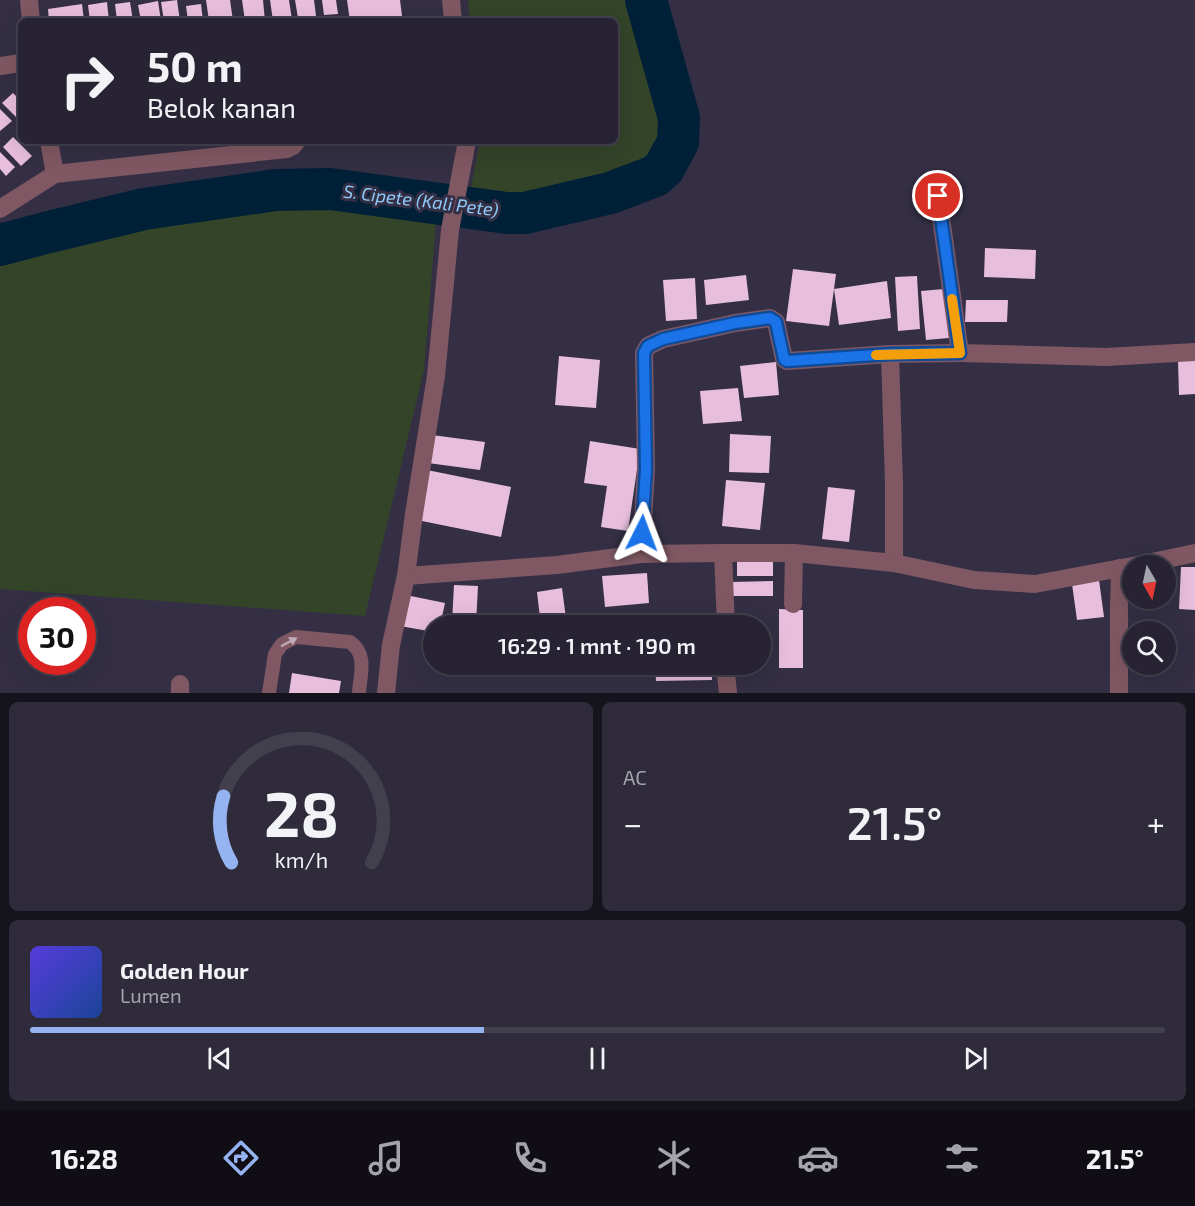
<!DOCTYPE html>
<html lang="id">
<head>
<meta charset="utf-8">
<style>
	:root { --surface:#272333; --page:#2f2b3b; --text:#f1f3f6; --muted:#a4a4ac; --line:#43404e; --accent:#95b2f1 }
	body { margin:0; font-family:"Exo 2",sans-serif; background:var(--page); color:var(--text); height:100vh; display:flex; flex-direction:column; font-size:22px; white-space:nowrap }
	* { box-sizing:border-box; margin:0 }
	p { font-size:20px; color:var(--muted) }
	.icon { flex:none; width:33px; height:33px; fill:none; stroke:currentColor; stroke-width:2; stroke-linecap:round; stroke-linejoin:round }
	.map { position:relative; height:693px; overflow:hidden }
	.drawer { display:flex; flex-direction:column; gap:9px; padding:9px; background:#15131c; flex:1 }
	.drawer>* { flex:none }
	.top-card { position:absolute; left:18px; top:18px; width:600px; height:126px; border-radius:9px; box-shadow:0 6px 24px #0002,0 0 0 2px var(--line); background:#272333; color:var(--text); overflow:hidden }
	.needle { width:39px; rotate:171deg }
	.fabs { position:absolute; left:1122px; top:555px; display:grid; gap:12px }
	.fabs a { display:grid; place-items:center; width:54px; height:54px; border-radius:50%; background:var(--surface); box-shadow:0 6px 24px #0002,0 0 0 2px var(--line); font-size:30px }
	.speed { position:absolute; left:18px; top:597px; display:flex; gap:12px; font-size:30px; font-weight:700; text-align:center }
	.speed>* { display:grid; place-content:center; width:78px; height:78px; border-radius:50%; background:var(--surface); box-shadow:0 6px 24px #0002,0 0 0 2px var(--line); line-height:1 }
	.speed .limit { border:9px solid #d22; background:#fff; color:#111 }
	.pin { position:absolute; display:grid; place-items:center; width:51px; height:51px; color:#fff; margin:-26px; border:3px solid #fff; border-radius:50%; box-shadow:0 2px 6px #0007 }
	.me { position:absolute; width:66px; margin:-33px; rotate:3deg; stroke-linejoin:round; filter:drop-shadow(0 0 4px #0008) }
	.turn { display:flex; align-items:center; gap:21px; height:126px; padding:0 30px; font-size:27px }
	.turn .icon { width:78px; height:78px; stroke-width:2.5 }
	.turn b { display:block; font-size:42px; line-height:51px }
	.big { font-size:45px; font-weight:600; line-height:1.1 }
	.drawer .widget { flex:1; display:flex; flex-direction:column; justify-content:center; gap:9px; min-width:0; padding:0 21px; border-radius:9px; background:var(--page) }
	.drawer .dial { align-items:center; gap:0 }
	.dial svg { height:156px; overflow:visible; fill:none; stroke:var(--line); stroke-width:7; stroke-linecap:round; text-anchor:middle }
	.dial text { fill:var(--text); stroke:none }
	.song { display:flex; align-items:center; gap:18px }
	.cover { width:72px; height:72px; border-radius:9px; background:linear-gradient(135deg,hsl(250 70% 55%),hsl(220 70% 35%)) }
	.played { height:6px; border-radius:3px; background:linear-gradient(90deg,var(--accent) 40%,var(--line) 40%) }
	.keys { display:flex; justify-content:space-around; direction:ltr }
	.heat { display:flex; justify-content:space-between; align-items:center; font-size:33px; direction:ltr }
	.drawer .tiles { flex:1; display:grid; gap:9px; grid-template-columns:1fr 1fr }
	.widget:last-child { grid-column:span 2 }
	.trip { position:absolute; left:423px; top:615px; width:348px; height:60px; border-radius:30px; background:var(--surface); box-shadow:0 6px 24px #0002,0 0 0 2px var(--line); font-weight:600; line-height:60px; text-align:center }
	.tab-bar { display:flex; height:96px; justify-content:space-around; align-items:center; background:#100e14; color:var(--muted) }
	.tab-bar .icon { width:42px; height:42px }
	.tab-bar .selected { color:var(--accent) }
	.tab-bar b { font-size:27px; color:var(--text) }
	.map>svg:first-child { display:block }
	.green { fill:#334429 }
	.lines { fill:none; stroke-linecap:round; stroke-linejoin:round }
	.river { stroke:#002037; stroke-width:42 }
	.building { fill:#e7bedb }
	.service { stroke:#7f5863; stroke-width:14 }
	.minor { stroke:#7f5863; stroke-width:18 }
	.oneway { fill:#bfacb8 }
	.route-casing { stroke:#114b97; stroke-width:15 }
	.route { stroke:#1a73e8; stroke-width:10 }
	.slow { stroke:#f59e0b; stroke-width:10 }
	.labels { text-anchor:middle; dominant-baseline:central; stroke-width:6; stroke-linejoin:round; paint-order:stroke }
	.water-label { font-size:18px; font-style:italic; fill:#8ecaf8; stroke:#342f44 }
</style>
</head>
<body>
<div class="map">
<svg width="1195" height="693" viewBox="0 0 1195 693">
	<rect width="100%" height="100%" fill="#342f44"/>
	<g class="green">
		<polygon points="468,0 632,0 664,124 658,150 643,165 521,199 470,193 480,141 615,141 615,21 470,21"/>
		<polygon points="323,201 437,210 424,370 365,616 0,589 0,263 6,260 104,230 219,210"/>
	</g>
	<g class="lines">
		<polyline class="river" points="0,245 45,233 144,209 276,190 330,189 507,213 525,213 610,193 655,176 664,168 678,142 679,118 646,0"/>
	</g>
	<g class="building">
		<polygon points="177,0 180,21 164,21 161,2"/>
		<polygon points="206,0 230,0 233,21 209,21"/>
		<polygon points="242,0 263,0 265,21 245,21"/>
		<polygon points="270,0 289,0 292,20 273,21"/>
		<polygon points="295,0 314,0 316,16 298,18"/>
		<polygon points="322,0 336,0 338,14 324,15"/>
		<polygon points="347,0 400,0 402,16 363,21 350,21"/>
		<polygon points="158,1 161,21 141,21 138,5"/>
		<polygon points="107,2 109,21 90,21 88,5"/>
		<polygon points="130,2 133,21 117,21 115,4"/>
		<polygon points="82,4 84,21 49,21 48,9"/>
		<polygon points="201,4 203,21 188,21 186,6"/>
		<polygon points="13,93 21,101 21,111 16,117 2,103"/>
		<polygon points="0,109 12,121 0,131"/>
		<polygon points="13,137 32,156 21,166 3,147"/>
		<polygon points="0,152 15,167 6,176 0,169"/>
		<polygon points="985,248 1036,250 1035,279 984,277"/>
		<polygon points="793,269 836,274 834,289 887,281 891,318 839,325 834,289 829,326 786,321"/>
		<polygon points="746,275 749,300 706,305 704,280"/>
		<polygon points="917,276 920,329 898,331 895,277"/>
		<polygon points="695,278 697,319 666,321 663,280"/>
		<polygon points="944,289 949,338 926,340 921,291"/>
		<polygon points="966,300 1008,300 1007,322 965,322"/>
		<polygon points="559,356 600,360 596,408 555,405"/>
		<polygon points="1178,360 1195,360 1195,394 1179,395"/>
		<polygon points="776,362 779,395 744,398 740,366"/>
		<polygon points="738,388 742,421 703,424 700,391"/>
		<polygon points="730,434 771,436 769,473 729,472"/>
		<polygon points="432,435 485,442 480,470 428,463"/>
		<polygon points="590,441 640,449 628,531 601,527 607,486 584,483"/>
		<polygon points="427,470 511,487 501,537 417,520"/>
		<polygon points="726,480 765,483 760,530 722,526"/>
		<polygon points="828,487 855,490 849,542 822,539"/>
		<rect x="737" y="559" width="36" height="17"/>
		<polygon points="1181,567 1195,567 1195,610 1179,609"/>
		<polygon points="647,573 649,603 605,607 602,576"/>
		<polygon points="1099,580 1104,617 1077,620 1072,584"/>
		<polygon points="773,581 773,596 730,596 730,582"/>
		<polygon points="454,585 478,586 476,624 452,622"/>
		<polygon points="562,588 567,626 541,626 537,592"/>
		<polygon points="406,595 445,603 440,626 434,626 434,632 400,626"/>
		<polygon points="779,609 803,610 803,668 779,668"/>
		<polygon points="655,664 712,664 712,680 656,681"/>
		<polygon points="292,673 341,681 339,693 289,693"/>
	</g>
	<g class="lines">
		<path class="service" d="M269,693l6,-39 7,-10 14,-7 54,5c18,13 10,32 9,51"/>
		<g class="minor">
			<polyline points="29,0 31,21"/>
			<polyline points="451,0 453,21"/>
			<polyline points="0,66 21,63"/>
			<polyline points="49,141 55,174"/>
			<polyline points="938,196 960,353 1106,357 1195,352"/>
			<polyline points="0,209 55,174 287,149 293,146 297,141"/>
			<polyline points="890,354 894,485 894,563"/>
			<polyline points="723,553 726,626"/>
			<polyline points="641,554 646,469 644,353 648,346 663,339 735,323 770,318 776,322 784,359 787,361 890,354 960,353"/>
			<polyline points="1133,566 1195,553"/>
			<polyline points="406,576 557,565 641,554 723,553 794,553 894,563 974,580 1035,584 1132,566"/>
			<polyline points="793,604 794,553"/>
			<polyline points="725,664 728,693"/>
			<polyline points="180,684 180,693"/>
			<polyline points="386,693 391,645 406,576 414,514 436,376 450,230 467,141"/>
			<polyline points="1119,693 1119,609 1120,568"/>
		</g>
	</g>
	<defs><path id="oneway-solid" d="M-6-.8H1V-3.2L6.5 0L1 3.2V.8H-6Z" transform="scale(1.5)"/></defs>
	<use class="oneway" href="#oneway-solid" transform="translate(289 642) rotate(-28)"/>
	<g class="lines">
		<g class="route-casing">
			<polyline id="route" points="642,533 646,469 644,353 648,346 663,339 735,323 770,318 776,322 784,359 787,361 890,354 960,353 938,196"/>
		</g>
		<use href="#route" class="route"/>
		<polyline class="slow" points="876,355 960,353 952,299"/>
	</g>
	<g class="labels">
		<g class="water-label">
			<text transform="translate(421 200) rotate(7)">S. Cipete (Kali Pete)</text>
		</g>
	</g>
</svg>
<div class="fabs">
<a><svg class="needle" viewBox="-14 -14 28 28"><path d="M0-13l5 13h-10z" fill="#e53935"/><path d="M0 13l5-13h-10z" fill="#a4a4ac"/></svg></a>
<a><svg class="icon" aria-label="search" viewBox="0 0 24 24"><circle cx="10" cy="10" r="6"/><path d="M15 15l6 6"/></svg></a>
</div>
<div class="speed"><div class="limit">30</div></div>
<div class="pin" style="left:938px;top:196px;background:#d93025"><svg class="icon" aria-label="arrive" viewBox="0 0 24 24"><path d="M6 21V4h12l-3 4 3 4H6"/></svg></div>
<svg class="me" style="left:642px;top:533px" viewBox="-20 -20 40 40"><path d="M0-17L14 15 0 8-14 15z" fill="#1a73e8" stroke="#fff" stroke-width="4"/></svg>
<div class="trip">16:29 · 1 mnt · 190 m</div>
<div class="top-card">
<div class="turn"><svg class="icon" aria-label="right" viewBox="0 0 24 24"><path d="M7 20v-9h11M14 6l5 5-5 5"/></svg><div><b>50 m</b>Belok kanan</div></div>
</div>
</div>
<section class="drawer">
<div class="tiles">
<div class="widget dial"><svg viewBox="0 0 100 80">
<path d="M14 69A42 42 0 1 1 86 69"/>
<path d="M14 69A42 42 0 0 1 10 35" stroke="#95b2f1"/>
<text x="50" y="56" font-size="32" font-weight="700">28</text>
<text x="50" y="72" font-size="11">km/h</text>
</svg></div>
<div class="widget"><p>AC</p>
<div class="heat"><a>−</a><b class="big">21.5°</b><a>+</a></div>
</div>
<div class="widget">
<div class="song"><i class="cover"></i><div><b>Golden Hour</b><p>Lumen</p></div></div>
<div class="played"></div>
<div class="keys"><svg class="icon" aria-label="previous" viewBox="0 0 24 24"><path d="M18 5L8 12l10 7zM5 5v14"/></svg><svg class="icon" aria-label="pause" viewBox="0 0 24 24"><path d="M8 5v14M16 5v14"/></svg><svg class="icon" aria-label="next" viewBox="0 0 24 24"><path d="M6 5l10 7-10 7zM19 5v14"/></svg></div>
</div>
</div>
</section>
<nav class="tab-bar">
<b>16:28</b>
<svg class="icon selected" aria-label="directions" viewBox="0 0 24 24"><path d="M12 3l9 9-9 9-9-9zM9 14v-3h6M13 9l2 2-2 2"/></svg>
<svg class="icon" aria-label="music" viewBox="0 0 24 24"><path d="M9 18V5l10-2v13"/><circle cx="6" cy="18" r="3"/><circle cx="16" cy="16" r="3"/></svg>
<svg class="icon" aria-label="phone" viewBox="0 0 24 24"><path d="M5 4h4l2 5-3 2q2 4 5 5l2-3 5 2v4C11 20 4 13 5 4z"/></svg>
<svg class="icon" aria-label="climate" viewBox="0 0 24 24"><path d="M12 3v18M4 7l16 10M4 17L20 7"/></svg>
<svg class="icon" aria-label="car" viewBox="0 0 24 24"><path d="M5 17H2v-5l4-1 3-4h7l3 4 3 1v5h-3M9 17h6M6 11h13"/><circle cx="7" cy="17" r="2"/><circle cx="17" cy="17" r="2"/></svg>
<svg class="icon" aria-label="filters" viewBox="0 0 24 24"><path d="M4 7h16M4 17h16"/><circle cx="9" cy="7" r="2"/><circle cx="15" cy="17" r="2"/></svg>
<b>21.5°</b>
</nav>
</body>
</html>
